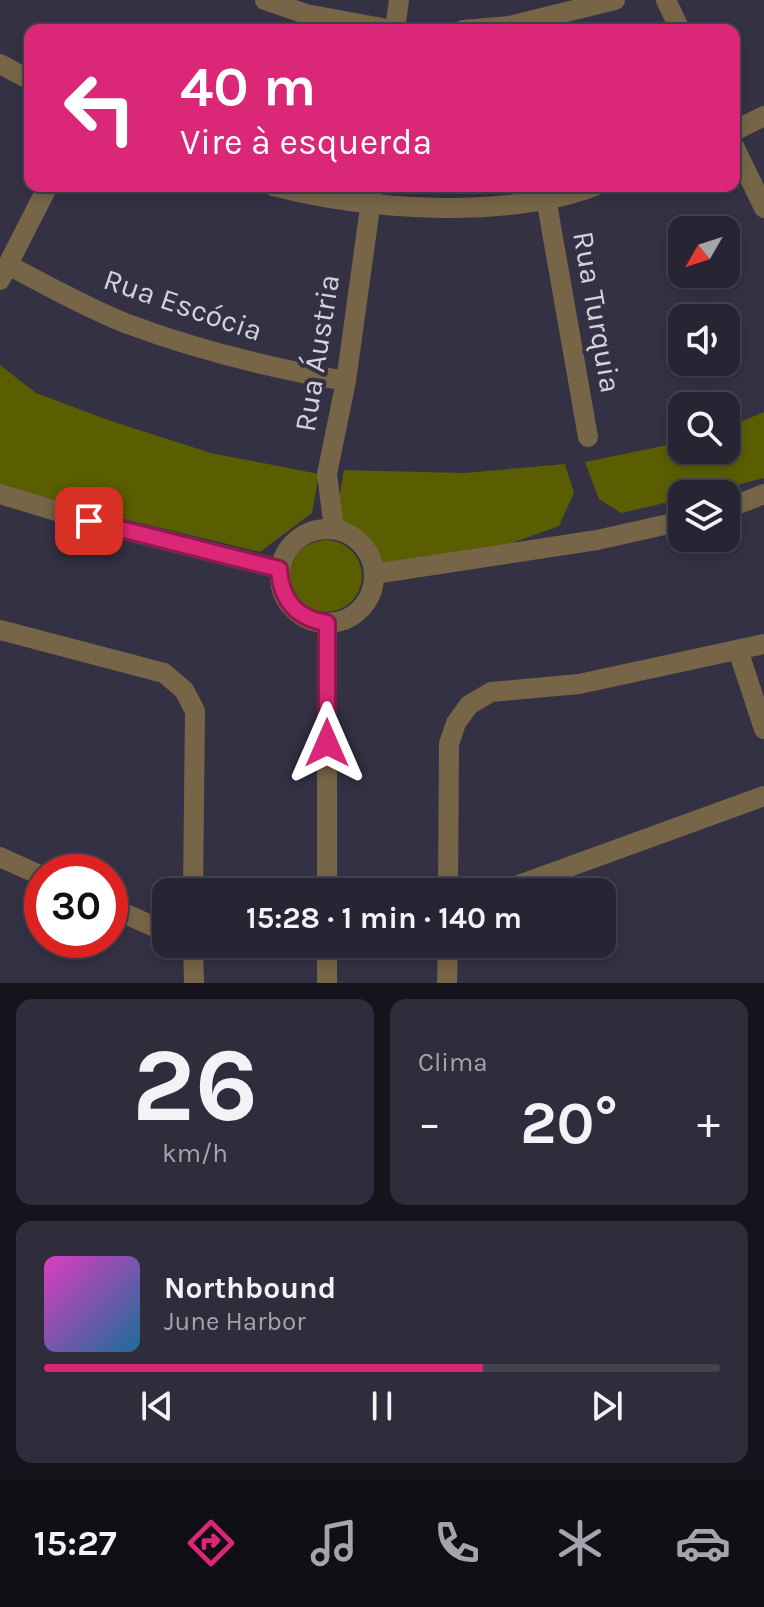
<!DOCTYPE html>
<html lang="pt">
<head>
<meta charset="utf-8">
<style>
	:root { --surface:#272534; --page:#2f2d3c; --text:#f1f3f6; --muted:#a4a5ac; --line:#43424f; --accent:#db2777 }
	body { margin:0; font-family:Karla,sans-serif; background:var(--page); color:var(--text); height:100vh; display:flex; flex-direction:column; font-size:30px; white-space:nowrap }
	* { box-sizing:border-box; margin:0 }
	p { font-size:26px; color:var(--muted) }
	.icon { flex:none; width:44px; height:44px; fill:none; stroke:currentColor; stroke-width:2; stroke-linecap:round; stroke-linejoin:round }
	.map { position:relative; height:983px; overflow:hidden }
	.side { display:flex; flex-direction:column; gap:16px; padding:16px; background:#15141d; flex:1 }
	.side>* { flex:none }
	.top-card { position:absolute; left:24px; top:24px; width:716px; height:168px; border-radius:16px; box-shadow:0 4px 12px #0003,0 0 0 2px var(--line); background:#db2777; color:#fff; overflow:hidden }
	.needle { width:52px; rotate:231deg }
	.tools { position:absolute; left:668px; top:216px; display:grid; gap:16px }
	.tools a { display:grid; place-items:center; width:72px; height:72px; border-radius:16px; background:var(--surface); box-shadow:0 4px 12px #0003,0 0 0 2px var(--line); font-size:40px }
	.speed { position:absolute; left:24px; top:854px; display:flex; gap:16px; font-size:40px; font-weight:700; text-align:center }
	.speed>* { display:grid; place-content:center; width:104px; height:104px; border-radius:50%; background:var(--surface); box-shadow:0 4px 12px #0003,0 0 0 2px var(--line); line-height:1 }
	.speed .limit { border:12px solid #d22; background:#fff; color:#111 }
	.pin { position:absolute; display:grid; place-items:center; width:68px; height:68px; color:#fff; margin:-34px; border-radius:16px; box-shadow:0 4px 12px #0006 }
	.me { position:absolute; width:88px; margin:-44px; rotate:0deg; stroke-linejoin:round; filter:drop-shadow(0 0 6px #0008) }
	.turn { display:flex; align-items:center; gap:28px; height:168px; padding:0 24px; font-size:36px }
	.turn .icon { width:104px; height:104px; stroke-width:2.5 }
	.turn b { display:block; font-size:56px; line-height:68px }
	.big { font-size:60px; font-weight:700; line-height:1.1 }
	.side .card { flex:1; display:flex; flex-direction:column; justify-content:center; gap:12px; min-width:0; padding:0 28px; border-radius:16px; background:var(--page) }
	.side .dial { align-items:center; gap:0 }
	.dial b { font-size:104px; line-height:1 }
	.song { display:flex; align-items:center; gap:24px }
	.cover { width:96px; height:96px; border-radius:12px; background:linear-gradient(135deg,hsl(310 70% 55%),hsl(200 70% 35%)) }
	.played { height:8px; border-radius:4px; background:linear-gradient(90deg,var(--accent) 65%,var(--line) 65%) }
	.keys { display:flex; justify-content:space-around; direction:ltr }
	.heat { display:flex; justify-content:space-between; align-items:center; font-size:44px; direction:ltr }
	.side .tiles { flex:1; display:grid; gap:16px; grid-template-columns:1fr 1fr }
	.card:last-child { grid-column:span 2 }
	.trip { position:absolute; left:152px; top:878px; width:464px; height:80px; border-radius:16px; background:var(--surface); box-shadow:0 4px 12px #0003,0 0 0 2px var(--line); font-weight:700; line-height:80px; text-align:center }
	.dock { display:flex; height:128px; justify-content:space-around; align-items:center; background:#100f15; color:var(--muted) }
	.dock .icon { width:56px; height:56px }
	.dock .on { color:var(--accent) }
	.dock b { font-size:36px; color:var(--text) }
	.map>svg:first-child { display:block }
	.green { fill:#5a5e00 }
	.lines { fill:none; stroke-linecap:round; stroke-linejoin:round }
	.minor { stroke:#776547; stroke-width:20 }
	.route-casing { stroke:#8e194d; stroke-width:20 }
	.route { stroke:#db2777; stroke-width:14 }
	.labels { text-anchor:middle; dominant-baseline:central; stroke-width:8; stroke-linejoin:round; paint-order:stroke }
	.street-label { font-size:30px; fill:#d3d2de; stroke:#343145 }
</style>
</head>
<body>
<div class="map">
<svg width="764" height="983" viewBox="0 0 764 983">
	<rect width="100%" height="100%" fill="#343145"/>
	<g class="green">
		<polygon points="0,365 36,393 111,421 211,453 319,474 312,513 260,552 0,489"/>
		<polygon points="764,412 764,478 702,494 682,494 682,499 621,513 599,499 585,462 682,442 682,450 726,450 726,428"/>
		<path d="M565,464l9,29 -15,33 -100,36 -85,12c-4,-24 -17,-38 -40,-45l10,-59 120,3z"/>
		<circle cx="326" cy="576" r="36"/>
	</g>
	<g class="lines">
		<g class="minor">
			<polyline points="265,0 306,14 393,30"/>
			<polyline points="666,0 680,30"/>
			<polyline points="395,30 399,0"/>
			<polyline points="463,30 509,26 615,0"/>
			<polyline points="0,64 30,80"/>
			<polyline points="734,131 764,116"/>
			<polyline points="734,146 764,208"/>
			<path d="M273,186c94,24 230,34 322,0"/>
			<polyline points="546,198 588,437"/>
			<path d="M8,265c38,20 77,42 117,58 72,27 145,45 221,58"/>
			<polyline points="0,280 48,186"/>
			<polyline points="0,494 89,521 279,569"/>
			<polyline points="726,509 764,494"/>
			<circle cx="327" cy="576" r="47"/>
			<polyline points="334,529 327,474 346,381 373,186"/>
			<polyline points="374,574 597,540 682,521"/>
			<polyline points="327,623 327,892"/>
			<polyline points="0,630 164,673 184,690 195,711 193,892"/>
			<polyline points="738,650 764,729"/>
			<polyline points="0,857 42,876"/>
			<polyline points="448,892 449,744 456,723 469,705 491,692 579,684 764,644"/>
			<polyline points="477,892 505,890 764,796"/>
			<polyline points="110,907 166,932"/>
			<polyline points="193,944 194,983"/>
			<polyline points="327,944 327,983"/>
			<polyline points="447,983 448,944"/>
		</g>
	</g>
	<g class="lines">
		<g class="route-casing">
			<path id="route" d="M89,521l190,48c2,31 17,49 48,54v120"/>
		</g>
		<use href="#route" class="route"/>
	</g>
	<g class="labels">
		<g class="street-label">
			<text transform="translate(183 305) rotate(19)">Rua Escócia</text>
			<text transform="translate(597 312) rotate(80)">Rua Turquia</text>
			<text transform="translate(317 353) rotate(-81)">Rua Áustria</text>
		</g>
	</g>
</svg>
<div class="tools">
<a><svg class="needle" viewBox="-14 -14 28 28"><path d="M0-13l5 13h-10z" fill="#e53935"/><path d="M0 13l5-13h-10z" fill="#a4a5ac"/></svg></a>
<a><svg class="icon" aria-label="sound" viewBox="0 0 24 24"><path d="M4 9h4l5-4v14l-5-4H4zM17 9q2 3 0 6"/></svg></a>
<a><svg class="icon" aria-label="search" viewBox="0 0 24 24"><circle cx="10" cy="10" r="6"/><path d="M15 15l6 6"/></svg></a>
<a><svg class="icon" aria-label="layers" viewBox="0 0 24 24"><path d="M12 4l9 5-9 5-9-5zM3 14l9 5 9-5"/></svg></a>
</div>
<div class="speed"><div class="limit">30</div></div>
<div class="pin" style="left:89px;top:521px;background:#d93025"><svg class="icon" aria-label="arrive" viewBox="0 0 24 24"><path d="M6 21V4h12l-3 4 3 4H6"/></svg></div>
<svg class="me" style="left:327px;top:743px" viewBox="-20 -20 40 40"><path d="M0-17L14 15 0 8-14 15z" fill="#db2777" stroke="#fff" stroke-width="4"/></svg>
<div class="trip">15:28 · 1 min · 140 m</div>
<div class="top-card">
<div class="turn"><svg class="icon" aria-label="left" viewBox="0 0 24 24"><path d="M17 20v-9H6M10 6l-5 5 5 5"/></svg><div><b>40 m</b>Vire à esquerda</div></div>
</div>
</div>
<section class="side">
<div class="tiles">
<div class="card dial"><b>26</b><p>km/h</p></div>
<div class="card"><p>Clima</p>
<div class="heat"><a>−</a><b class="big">20°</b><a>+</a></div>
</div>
<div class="card">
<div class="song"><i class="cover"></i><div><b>Northbound</b><p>June Harbor</p></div></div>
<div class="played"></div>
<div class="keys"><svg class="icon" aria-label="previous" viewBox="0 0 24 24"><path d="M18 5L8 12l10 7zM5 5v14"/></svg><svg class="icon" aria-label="pause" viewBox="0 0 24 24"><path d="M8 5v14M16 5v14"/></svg><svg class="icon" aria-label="next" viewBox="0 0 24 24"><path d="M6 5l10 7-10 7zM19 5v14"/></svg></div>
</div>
</div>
</section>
<nav class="dock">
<b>15:27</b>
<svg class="icon on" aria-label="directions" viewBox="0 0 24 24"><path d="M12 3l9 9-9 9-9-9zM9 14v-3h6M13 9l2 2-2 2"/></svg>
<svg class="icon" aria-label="music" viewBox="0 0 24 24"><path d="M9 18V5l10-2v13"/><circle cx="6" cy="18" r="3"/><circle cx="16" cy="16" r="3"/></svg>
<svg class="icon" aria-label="phone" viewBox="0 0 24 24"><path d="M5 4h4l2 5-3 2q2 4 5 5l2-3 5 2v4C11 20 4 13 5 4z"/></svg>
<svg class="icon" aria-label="climate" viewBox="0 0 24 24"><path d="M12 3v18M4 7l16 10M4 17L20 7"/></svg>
<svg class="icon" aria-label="car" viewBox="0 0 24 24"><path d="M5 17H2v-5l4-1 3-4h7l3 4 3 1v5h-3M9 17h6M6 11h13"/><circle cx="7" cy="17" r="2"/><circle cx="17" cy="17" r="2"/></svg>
</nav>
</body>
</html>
